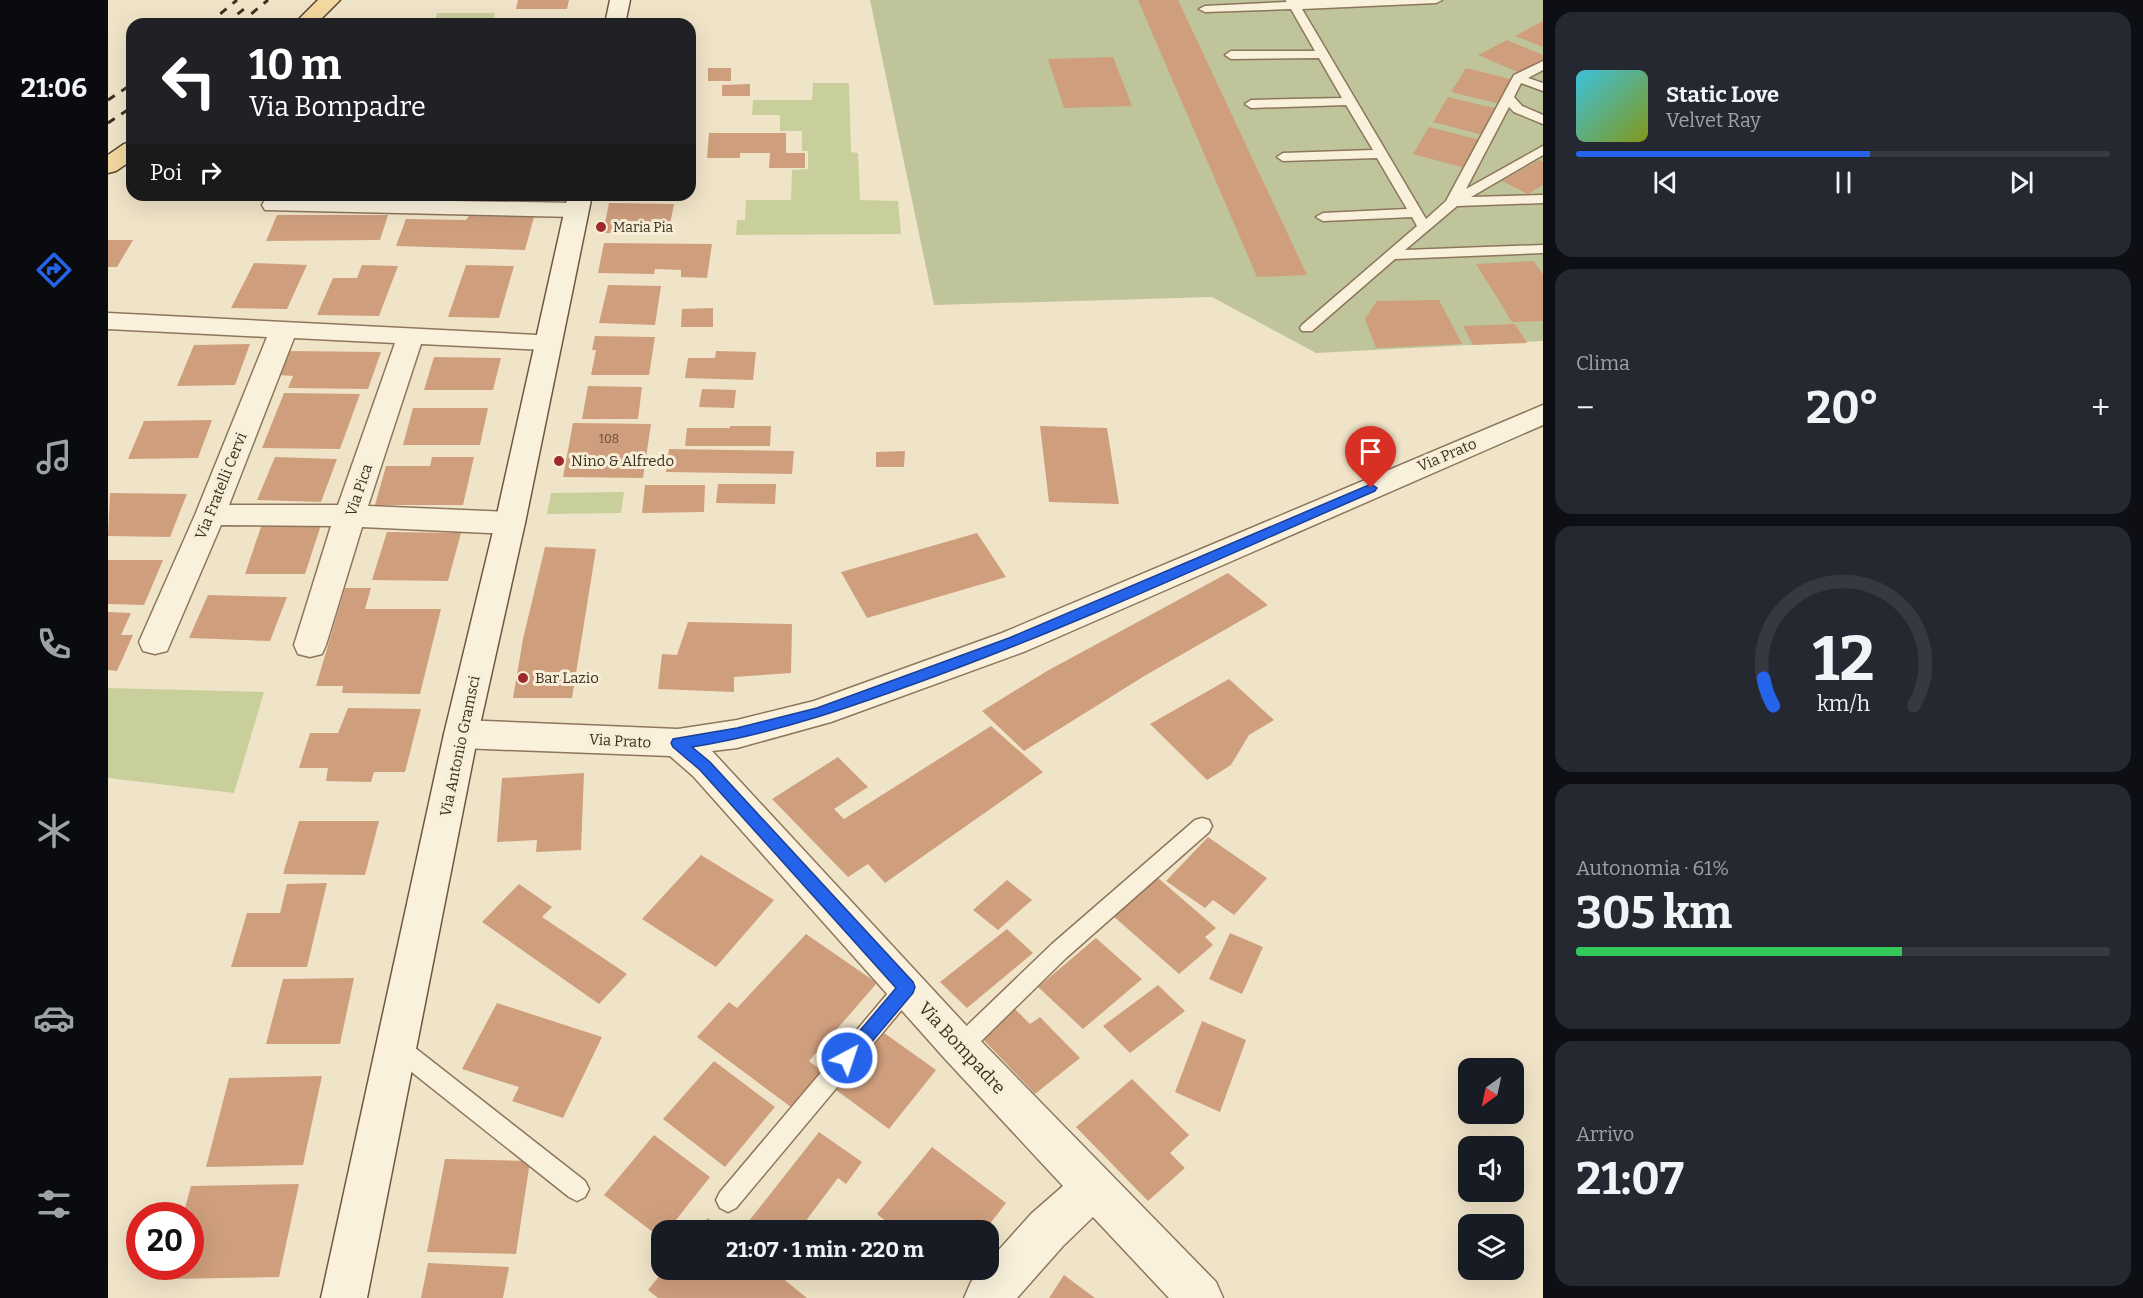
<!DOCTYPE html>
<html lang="it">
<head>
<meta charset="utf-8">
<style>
	:root { --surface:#171b24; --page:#242831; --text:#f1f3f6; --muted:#9ea1a6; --line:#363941; --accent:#2563eb }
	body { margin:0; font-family:Bitter,serif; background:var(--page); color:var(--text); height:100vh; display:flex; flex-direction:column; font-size:22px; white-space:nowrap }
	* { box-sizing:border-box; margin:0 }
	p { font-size:20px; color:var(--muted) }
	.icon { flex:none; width:33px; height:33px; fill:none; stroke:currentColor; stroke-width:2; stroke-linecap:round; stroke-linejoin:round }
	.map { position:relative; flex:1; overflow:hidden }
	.details { display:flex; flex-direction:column; gap:12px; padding:12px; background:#0d0f14; width:600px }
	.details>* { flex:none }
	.top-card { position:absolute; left:18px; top:18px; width:570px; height:183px; border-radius:18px; box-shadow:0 6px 24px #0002; background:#202124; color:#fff; overflow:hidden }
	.needle { width:39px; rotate:213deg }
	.tools { position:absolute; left:1350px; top:1058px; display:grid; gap:12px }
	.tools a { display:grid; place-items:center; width:66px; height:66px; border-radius:12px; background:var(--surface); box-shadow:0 6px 24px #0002; font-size:30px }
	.speed { position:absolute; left:18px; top:1202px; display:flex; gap:12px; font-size:30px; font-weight:700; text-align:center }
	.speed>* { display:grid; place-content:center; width:78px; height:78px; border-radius:50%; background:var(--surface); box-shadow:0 6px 24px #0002; line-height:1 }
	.speed .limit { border:9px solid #d22; background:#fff; color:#111 }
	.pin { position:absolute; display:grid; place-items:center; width:51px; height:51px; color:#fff; margin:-62px -26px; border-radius:50% 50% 50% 0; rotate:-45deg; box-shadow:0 0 6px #0007 }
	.pin .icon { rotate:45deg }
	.me { position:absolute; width:66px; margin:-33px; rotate:40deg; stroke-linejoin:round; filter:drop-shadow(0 0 4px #0008) }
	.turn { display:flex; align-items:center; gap:21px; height:126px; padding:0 24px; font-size:27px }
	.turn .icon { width:78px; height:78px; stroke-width:2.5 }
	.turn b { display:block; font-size:42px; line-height:51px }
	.then { display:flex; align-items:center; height:57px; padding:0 24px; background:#0003; gap:12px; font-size:22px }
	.big { font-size:45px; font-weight:700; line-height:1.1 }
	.details .widget { flex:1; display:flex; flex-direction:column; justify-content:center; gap:9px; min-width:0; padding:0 21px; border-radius:18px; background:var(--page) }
	.details .dial { align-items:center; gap:0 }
	.dial svg { height:156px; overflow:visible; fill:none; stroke:var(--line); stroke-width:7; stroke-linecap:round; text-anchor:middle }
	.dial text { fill:var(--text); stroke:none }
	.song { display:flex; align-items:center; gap:18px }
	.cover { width:72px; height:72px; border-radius:9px; background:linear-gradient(135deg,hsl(190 70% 55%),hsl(70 70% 35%)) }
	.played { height:6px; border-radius:3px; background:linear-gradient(90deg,var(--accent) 55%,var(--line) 55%) }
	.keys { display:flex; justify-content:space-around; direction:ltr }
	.heat { display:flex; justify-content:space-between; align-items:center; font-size:33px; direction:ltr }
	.charge { height:9px; border-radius:4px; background:linear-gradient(90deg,#34c759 61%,var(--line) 0) }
	.trip { position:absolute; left:543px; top:1220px; width:348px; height:60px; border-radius:18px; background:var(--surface); box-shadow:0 6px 24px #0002; font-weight:700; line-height:60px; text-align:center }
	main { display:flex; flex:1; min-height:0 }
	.dock { display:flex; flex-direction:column; width:108px; justify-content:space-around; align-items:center; background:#090b0e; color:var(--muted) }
	.dock .icon { width:42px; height:42px }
	.dock .on { color:var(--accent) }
	.dock b { font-size:27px; color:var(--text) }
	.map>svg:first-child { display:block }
	.green { fill:#c9cf9b }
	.cemetery { fill:#bfc49a }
	.building { fill:#cf9f7d }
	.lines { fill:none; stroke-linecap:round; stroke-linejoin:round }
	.lane-casing { stroke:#8d765c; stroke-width:3 }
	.street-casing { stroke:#8d765c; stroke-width:3 }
	.secondary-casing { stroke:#6f573f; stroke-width:3 }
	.primary-casing { stroke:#5b4430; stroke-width:3 }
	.lane { fill:#faf1dc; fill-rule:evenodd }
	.street { fill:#faf1dc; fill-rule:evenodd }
	.secondary { fill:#faf1dc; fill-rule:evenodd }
	.primary { fill:#f3d9a0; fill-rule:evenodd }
	.rail { stroke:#3d2e20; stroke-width:3; stroke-dasharray:8 8; stroke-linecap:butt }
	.route { fill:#2563eb; stroke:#184099; stroke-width:1.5 }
	.poi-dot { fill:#9e2a2b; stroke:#f7eed8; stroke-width:2 }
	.labels { text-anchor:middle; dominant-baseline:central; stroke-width:6; stroke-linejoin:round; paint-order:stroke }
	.number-label { font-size:12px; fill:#624a37 }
	.far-poi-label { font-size:14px; fill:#3d2e20; stroke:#f7eed8; text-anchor:start }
	.street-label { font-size:15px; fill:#3d2e20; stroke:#f7eed8 }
	.poi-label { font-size:15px; fill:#3d2e20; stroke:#f7eed8; text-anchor:start }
	.near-street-label { font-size:18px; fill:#3d2e20; stroke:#f7eed8 }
</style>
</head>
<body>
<main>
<nav class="dock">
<b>21:06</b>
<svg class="icon on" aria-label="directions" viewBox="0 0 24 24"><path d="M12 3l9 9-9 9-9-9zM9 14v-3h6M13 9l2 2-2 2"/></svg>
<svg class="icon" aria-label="music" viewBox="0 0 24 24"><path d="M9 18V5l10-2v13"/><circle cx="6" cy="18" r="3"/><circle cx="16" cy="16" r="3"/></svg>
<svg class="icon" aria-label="phone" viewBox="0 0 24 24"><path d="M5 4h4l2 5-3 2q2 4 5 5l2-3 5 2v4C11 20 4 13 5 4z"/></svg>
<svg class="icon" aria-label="climate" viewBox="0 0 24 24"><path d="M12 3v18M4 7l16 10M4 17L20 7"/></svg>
<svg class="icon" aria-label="car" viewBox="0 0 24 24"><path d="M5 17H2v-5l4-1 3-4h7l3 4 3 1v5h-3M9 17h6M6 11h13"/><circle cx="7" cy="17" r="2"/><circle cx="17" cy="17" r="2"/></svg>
<svg class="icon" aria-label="filters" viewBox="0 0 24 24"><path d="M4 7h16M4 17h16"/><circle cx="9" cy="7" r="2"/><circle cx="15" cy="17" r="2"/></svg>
</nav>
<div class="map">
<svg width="1435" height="1298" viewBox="0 0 1435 1298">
	<rect width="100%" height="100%" fill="#f0e4c8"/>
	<g class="green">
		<polygon points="329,13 387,13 385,24 326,24"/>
		<polygon points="705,83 741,83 743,152 750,153 752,200 790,201 793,234 628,235 629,220 637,220 638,200 683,200 684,170 700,169 700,151 694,151 694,131 672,131 672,115 644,115 645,100 704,100"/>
		<polygon points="516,492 513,513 439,514 443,493"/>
		<polygon points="0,688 156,692 126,793 0,778"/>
	</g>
	<polygon class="cemetery" points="762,0 1435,0 1435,341 1208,353 1104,297 826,305"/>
	<g class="building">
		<polygon points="410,0 461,0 459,9 408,9"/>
		<polygon points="1030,0 1070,0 1199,275 1149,277"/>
		<polygon points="427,20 456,20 455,24 426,24"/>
		<polygon points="1435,21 1435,47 1407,36"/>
		<polygon points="1399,40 1435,55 1435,59 1412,73 1370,55"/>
		<polygon points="1005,57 1024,106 956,108 940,59"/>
		<rect x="600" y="68" width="23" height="13"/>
		<polygon points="1358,68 1406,80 1392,104 1343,92"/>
		<polygon points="642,84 642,96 614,96 614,85"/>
		<polygon points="1340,97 1390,109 1375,135 1325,122"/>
		<polygon points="1321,127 1372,140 1357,168 1305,154"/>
		<polygon points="601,133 678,133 678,153 697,153 697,168 661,168 662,153 632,153 632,158 599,158"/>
		<polygon points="1431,160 1435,162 1435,185 1420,194 1394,181"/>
		<polygon points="368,195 425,195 424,199 367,198"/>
		<polygon points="499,195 566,195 565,200 499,198"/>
		<polygon points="501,203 566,204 561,229 555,229 553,234 495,233"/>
		<polygon points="169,215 280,215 272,240 158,241"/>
		<polygon points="361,216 426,217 417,250 288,246 298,219 358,220"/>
		<polygon points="0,240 25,240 9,267 0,267"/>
		<polygon points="496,243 604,244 599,278 573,277 573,270 547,269 546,274 490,273"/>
		<polygon points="1426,261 1435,275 1435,321 1404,322 1368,264"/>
		<polygon points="146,263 199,265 179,309 123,308"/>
		<polygon points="254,265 290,266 271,316 209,315 225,278 249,278"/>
		<polygon points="358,265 406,266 391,318 340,317"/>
		<polygon points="500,285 553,286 547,325 491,323"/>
		<polygon points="1331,300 1354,344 1268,348 1257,319 1269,301"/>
		<polygon points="605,308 605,327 573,327 574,309"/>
		<polygon points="1407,324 1419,343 1365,345 1355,326"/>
		<polygon points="487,336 547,337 541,375 483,375 488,350 484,350"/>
		<polygon points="142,344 127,385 69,386 86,345"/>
		<polygon points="179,351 273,352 260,389 180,388 185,376 169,375"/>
		<polygon points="608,351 648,352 645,380 577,378 580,358 607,358"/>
		<polygon points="326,357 393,358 385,390 316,390"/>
		<polygon points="480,386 534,387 530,419 474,419"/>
		<polygon points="594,389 628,390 626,408 591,407"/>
		<polygon points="176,393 252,394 232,449 154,448"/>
		<polygon points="305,408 380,408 372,445 295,445"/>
		<polygon points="104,420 90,458 20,459 36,421"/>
		<polygon points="465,423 543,424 535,478 455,477"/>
		<polygon points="622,426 663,426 662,446 577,446 579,428 622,428"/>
		<polygon points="932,426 999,428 1011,504 941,502"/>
		<polygon points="561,449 686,451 684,474 558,472"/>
		<polygon points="797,451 796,467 768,467 768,452"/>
		<polygon points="167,457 229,459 213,502 149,500"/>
		<polygon points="324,457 366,457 355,505 267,505 278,466 322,466"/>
		<polygon points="610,484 668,484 667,504 608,503"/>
		<polygon points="537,485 597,485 596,512 534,513"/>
		<polygon points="2,493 79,494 62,537 0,536"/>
		<polygon points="154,524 213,525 197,574 137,574"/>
		<polygon points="279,532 353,533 340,581 264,580"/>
		<polygon points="869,533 898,577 759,618 733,572"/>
		<polygon points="437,547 488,549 464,698 405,698 415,639"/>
		<polygon points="0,560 55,560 36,605 0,604"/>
		<polygon points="1120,573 1160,605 1038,675 916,751 874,711 939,671"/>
		<polygon points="237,588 263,588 257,609 333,609 312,694 234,693 235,686 208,686"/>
		<polygon points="100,595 179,597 162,641 81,638"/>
		<polygon points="0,612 23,613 13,635 25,635 9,671 0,670"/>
		<polygon points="580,622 684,624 683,673 626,677 626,692 550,689 554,654 569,655"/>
		<polygon points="1121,679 1166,720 1141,735 1123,765 1099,780 1042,724"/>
		<polygon points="240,708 313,709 297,772 266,772 263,782 218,781 220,768 191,768 202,733 230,733"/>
		<polygon points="883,726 935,772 777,883 760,864 740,877 664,799 730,757 760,787 726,809 736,819"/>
		<polygon points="476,773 473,850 428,852 429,840 389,842 394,778"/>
		<polygon points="191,821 271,821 257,875 175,874"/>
		<polygon points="1100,837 1159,878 1126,915 1105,900 1097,908 1058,881"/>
		<polygon points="593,855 666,900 608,967 534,919"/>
		<polygon points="1050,878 1108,928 1097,937 1105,945 1071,974 1004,915"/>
		<polygon points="899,880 924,900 890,930 865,910"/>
		<polygon points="219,883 199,967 123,967 139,913 172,913 179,884"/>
		<polygon points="411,884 444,907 434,917 519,974 491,1004 374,922"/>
		<polygon points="899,929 925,953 859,1008 832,982"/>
		<polygon points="1122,933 1155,947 1134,994 1101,979"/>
		<polygon points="698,934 769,983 701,1061 718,1074 687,1110 589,1037 621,1002 629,1008"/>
		<polygon points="988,938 1034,979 975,1029 930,987"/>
		<polygon points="246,978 232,1044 158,1044 175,979"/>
		<polygon points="1050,985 1077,1011 1022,1053 995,1026"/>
		<polygon points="389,1003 494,1037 455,1118 404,1101 411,1087 354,1069"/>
		<polygon points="907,1009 922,1024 932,1017 972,1058 927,1094 872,1036"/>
		<polygon points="1094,1021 1138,1040 1112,1112 1067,1092"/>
		<polygon points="772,1030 828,1070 781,1129 724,1087"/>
		<polygon points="606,1061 667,1107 617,1167 555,1119"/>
		<polygon points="214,1076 195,1165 98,1167 121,1078"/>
		<polygon points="1024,1079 1081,1135 1062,1153 1077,1168 1040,1201 968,1127"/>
		<polygon points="711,1132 754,1162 738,1184 730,1178 691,1230 642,1230 637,1226"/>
		<polygon points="546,1135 602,1177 560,1230 554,1230 554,1239 496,1195"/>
		<polygon points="824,1147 898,1203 877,1230 789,1230 769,1214"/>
		<polygon points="337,1159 422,1161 408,1254 319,1252"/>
		<polygon points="191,1184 171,1277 59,1279 62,1266 82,1266 82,1215 75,1215 83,1186"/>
		<polygon points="600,1218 614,1230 590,1230"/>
		<polygon points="320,1263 401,1267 395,1298 313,1298"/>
		<polygon points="557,1269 663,1269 699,1298 550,1298 540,1290"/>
		<polygon points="956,1275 987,1298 941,1298"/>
	</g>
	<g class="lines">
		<g class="lane-casing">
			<g id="lane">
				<polygon points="1177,0 1334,0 1328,3 1194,9 1318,219 1338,201 1406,75 1435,61 1435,70 1420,78 1435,83 1435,91 1413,83 1406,97 1414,106 1435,115 1435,124 1406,112 1401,107 1358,189 1435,146 1435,155 1363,197 1435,195 1435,203 1349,206 1297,250 1435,245 1435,253 1287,259 1204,331 1194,331 1192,328 1194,325 1309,226 1304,217 1215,221 1208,217 1215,213 1299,209 1269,158 1175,161 1169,157 1175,153 1265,150 1238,105 1143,108 1137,104 1143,100 1234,98 1211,58 1123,59 1117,55 1123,51 1207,51 1183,9 1097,12 1091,9 1097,6 1179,2"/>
				<polygon points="1094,818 1101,820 1104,826 1101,832 958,958 860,1054 852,1057 844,1054 841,1047 844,1040 944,944 1087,820"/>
				<polygon points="799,977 807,980 810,987 807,994 628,1208 620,1212 612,1208 608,1200 612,1192 791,980"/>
				<polygon points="289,1037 297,1040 477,1181 481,1189 477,1197 469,1201 461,1197 281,1054 278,1047 281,1040"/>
			</g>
		</g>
		<g class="street-casing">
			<g id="street">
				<polygon points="166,198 468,203 477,205 480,210 477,215 468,217 157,210 154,205 157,200"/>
				<path d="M0,313l449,23 4,6 -4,6 -10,2 -126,-6 -53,162 142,6 11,4 4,7 -4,7 -11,4 -148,-7 -36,118 -4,9 -12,3 -12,-3 -4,-9 37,-119 -110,-1 -54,126 -12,3 -12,-3 -4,-9 56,-127 72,-178 -159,-8zM186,338l101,5 -57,162h-109z"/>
				<polygon points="1435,405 1435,425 918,651 723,722 629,748 604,751 866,1034 1108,1282 1115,1298 1061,1298 985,1217 955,1246 909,1298 856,1298 863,1282 874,1269 880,1269 880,1262 923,1214 955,1186 838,1060 585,776 562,756 353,748 341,744 336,734 341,724 353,720 570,729 629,720 706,701 894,633"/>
			</g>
		</g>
		<g class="secondary-casing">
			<g id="secondary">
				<polygon points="502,0 522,0 517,24 497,24"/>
				<polygon points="460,195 484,195 417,523 370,734 259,1298 213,1298 336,734 387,523"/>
			</g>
		</g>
		<g class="primary-casing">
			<g id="primary">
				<polygon points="210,0 232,0 208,24 186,24"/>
				<polygon points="24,142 24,160 8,171 0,173 0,155 16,144"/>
			</g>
		</g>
		<use href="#lane" class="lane"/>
		<use href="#street" class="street"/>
		<use href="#secondary" class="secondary"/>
		<use href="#primary" class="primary"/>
		<g class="rail">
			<polyline points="100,24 129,0"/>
			<polyline points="117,24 136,9"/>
			<polyline points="131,24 160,0"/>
			<polyline points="0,100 24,84"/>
			<polyline points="0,123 24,107"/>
		</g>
	</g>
	<path class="route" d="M1263,484l6,4 -2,3c-146,63 -290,130 -439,185 -82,30 -158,57 -244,71l18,15 203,220 2,5 -2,6 -60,71 -6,2 -6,-2 -2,-6 2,-5 55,-65 -196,-218 -27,-23 -2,-4 2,-4 64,-11 80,-20 192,-70z"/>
	<g class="poi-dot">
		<circle cx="493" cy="227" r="6"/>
		<circle cx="451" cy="461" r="6"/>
		<circle cx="415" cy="678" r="6"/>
	</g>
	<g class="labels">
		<g class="number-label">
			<text x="501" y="439">108</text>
		</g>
		<g class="far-poi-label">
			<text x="505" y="227">Maria Pia</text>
		</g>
		<g class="street-label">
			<text transform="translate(1339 455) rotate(-23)">Via Prato</text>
			<text transform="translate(113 486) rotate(-68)">Via Fratelli Cervi</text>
			<text transform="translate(251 490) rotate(-71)">Via Pica</text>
			<text transform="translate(512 741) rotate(3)">Via Prato</text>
			<text transform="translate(352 746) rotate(-78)">Via Antonio Gramsci</text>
		</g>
		<g class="poi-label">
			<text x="463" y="461">Nino &amp; Alfredo</text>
			<text x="427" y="678">Bar Lazio</text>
		</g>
		<g class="near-street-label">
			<text transform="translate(854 1048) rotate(47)">Via Bompadre</text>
		</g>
	</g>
</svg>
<div class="tools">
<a><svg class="needle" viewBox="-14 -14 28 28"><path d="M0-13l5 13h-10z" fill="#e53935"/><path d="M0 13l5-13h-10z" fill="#9ea1a6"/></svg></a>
<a><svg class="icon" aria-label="sound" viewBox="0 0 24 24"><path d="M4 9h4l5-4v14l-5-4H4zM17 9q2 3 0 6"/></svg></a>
<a><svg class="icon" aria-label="layers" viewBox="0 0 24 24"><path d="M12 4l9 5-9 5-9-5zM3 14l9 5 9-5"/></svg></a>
</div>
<div class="speed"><div class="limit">20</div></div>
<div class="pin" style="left:1263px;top:488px;background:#d93025"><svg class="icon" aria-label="arrive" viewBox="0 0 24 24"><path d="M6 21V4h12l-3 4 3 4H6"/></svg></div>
<svg class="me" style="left:739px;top:1058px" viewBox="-20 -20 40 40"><circle r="17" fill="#2563eb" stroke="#fff" stroke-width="3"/><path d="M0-11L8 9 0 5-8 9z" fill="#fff"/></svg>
<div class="trip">21:07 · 1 min · 220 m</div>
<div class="top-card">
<div class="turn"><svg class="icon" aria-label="left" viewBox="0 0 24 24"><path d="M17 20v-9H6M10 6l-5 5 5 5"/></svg><div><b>10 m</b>Via Bompadre</div></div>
<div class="then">Poi<svg class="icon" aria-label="right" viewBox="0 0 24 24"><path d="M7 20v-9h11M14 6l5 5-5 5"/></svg></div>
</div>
</div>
<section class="details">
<div class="widget">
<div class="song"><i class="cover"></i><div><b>Static Love</b><p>Velvet Ray</p></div></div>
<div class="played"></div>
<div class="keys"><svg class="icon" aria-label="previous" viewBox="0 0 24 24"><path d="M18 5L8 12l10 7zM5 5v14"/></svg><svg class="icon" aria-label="pause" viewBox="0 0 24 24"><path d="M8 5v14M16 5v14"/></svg><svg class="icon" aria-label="next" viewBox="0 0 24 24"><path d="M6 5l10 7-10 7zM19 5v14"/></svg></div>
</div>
<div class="widget"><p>Clima</p>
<div class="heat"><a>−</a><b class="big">20°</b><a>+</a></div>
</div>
<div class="widget dial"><svg viewBox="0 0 100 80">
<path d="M14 69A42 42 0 1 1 86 69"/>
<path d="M14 69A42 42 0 0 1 9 55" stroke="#2563eb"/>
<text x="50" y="56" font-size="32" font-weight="700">12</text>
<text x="50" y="72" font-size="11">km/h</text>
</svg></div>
<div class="widget"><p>Autonomia · 61%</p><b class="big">305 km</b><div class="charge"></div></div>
<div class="widget"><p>Arrivo</p><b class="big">21:07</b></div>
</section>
</main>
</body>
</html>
